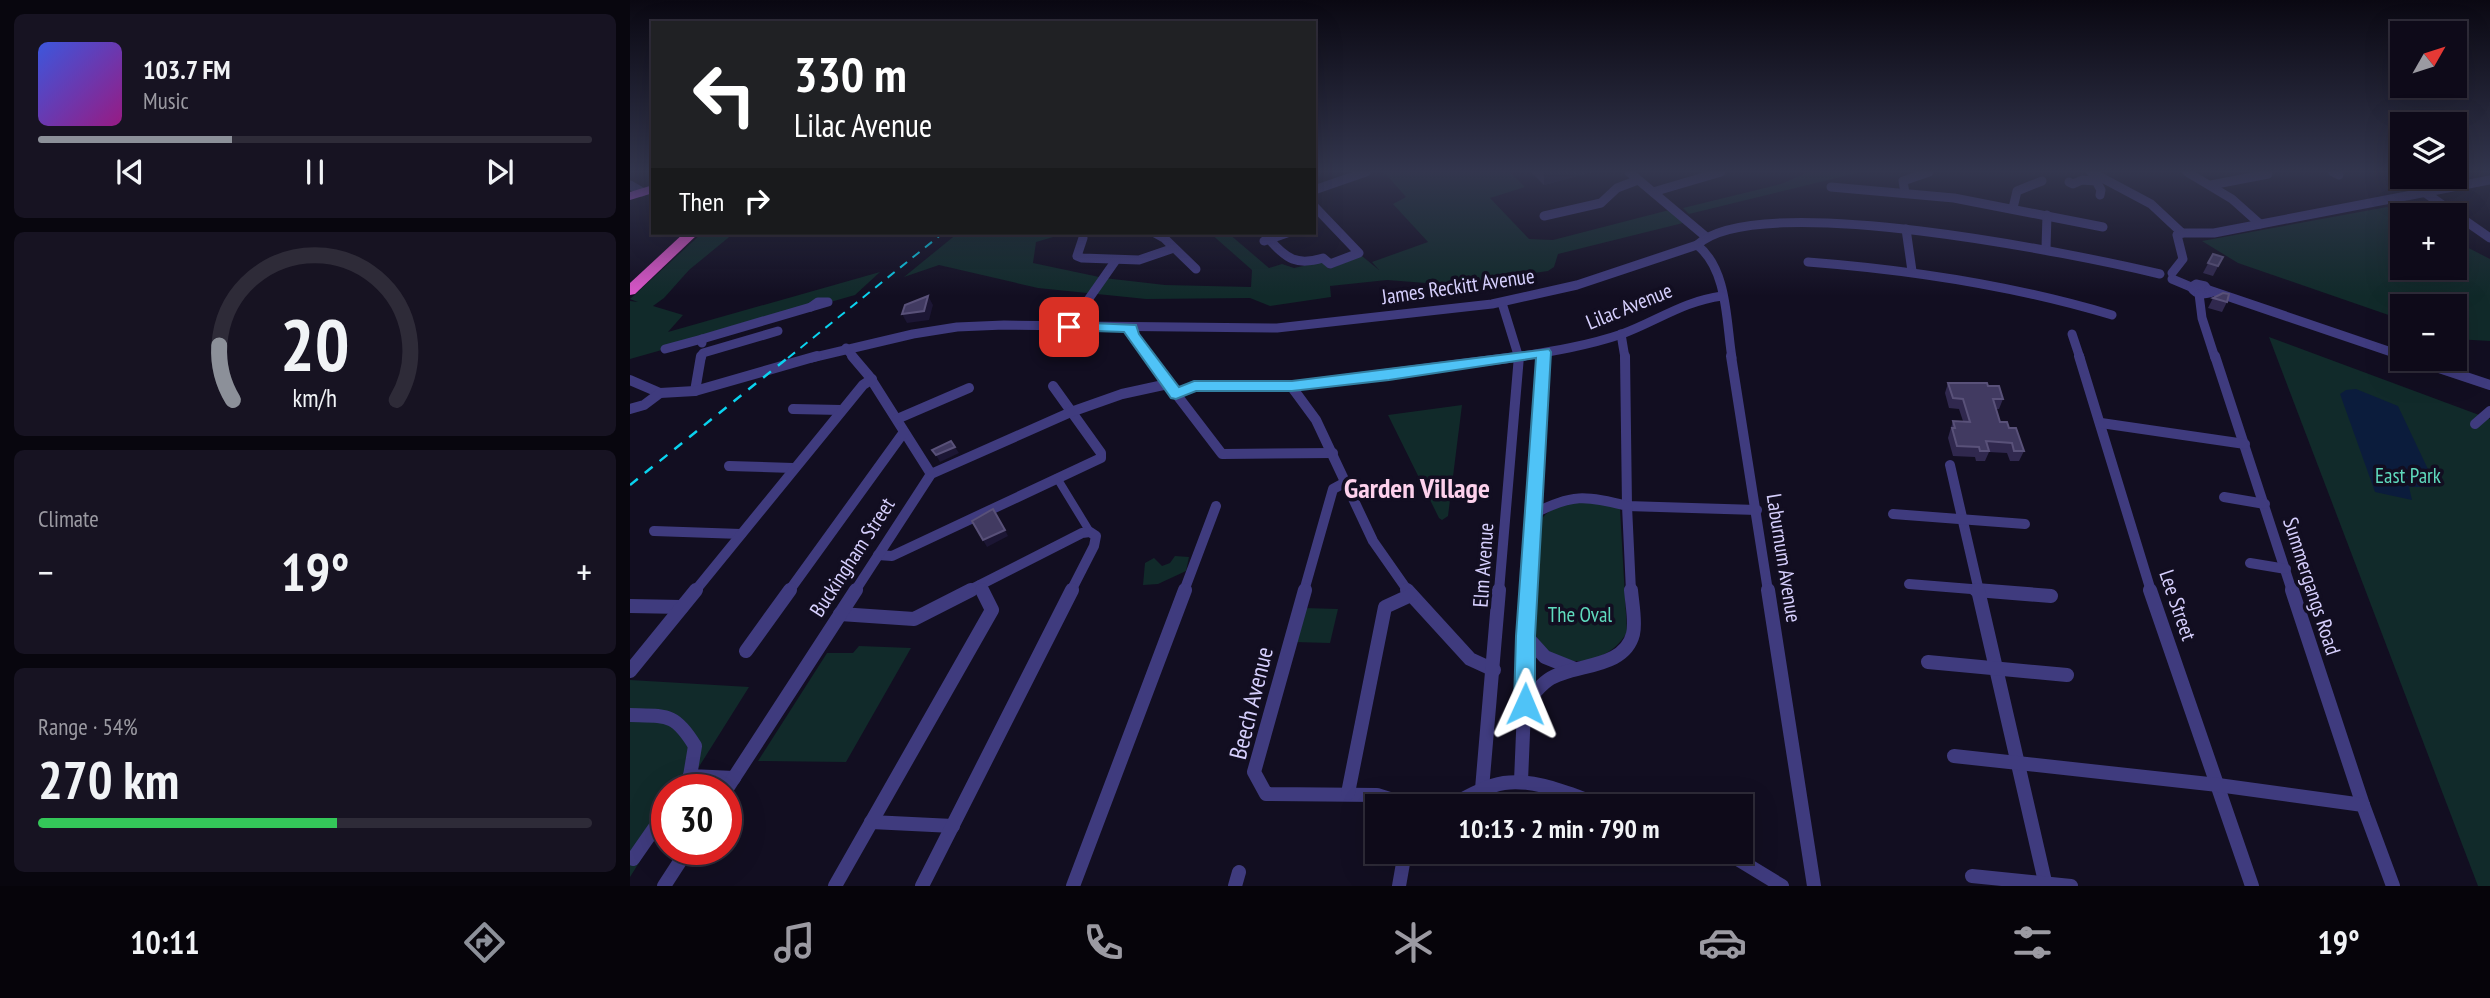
<!DOCTYPE html>
<html lang="en">
<head>
<meta charset="utf-8">
<style>
	:root { --surface:#0e0a19; --page:#171322; --text:#f1f3f6; --muted:#9b9aa2; --line:#2e2b38; --accent:#8c9099 }
	body { margin:0; font-family:"PT Sans Narrow",sans-serif; background:var(--page); color:var(--text); height:100vh; display:flex; flex-direction:column; font-size:26px; white-space:nowrap }
	* { box-sizing:border-box; margin:0 }
	p { font-size:23px; color:var(--muted) }
	.icon { flex:none; width:38px; height:38px; fill:none; stroke:currentColor; stroke-width:2; stroke-linecap:round; stroke-linejoin:round }
	.map { position:relative; flex:1; overflow:hidden }
	.sheet { display:flex; flex-direction:column; gap:14px; padding:14px; background:#08060e; width:630px }
	.sheet>* { flex:none }
	.hud { position:absolute; left:21px; top:21px; width:665px; height:214px; border-radius:0px; box-shadow:0 7px 28px #0002,0 0 0 2px var(--line); background:#202124; color:#fff; overflow:hidden }
	.needle { width:46px; rotate:51deg }
	.buttons { position:absolute; left:1760px; top:21px; display:grid; gap:14px }
	.buttons a { display:grid; place-items:center; width:77px; height:77px; border-radius:0px; background:var(--surface); box-shadow:0 7px 28px #0002,0 0 0 2px var(--line); font-size:35px }
	.speed { position:absolute; left:21px; top:774px; display:flex; gap:14px; font-size:35px; font-weight:700; text-align:center }
	.speed>* { display:grid; place-content:center; width:91px; height:91px; border-radius:50%; background:var(--surface); box-shadow:0 7px 28px #0002,0 0 0 2px var(--line); line-height:1 }
	.speed .limit { border:10px solid #d22; background:#fff; color:#111 }
	.pin { position:absolute; display:grid; place-items:center; width:60px; height:60px; color:#fff; margin:-30px; border-radius:14px; box-shadow:0 4px 10px #0006 }
	.me { position:absolute; width:77px; margin:-38px; rotate:1deg; stroke-linejoin:round; filter:drop-shadow(0 0 5px #0008) }
	.turn { display:flex; align-items:center; gap:24px; height:147px; padding:0 28px; font-size:32px }
	.turn .icon { width:91px; height:91px; stroke-width:2.5 }
	.turn b { display:block; font-size:49px; line-height:60px }
	.then { display:flex; align-items:center; height:66px; padding:0 28px; background:#0003; gap:14px; font-size:26px }
	.big { font-size:52px; font-weight:600; line-height:1.1 }
	.sheet .widget { flex:1; display:flex; flex-direction:column; justify-content:center; gap:10px; min-width:0; padding:0 24px; border-radius:10px; background:var(--page) }
	.sheet .dial { align-items:center; gap:0 }
	.dial svg { height:182px; overflow:visible; fill:none; stroke:var(--line); stroke-width:7; stroke-linecap:round; text-anchor:middle }
	.dial text { fill:var(--text); stroke:none }
	.song { display:flex; align-items:center; gap:21px }
	.cover { width:84px; height:84px; border-radius:10px; background:linear-gradient(135deg,hsl(230 70% 55%),hsl(310 70% 35%)) }
	.played { height:7px; border-radius:4px; background:linear-gradient(90deg,var(--accent) 35%,var(--line) 35%) }
	.keys { display:flex; justify-content:space-around; direction:ltr }
	.heat { display:flex; justify-content:space-between; align-items:center; font-size:38px; direction:ltr }
	.charge { height:10px; border-radius:5px; background:linear-gradient(90deg,#34c759 54%,var(--line) 0) }
	.trip { position:absolute; left:735px; top:794px; width:388px; height:70px; border-radius:0px; background:var(--surface); box-shadow:0 7px 28px #0002,0 0 0 2px var(--line); font-weight:600; line-height:70px; text-align:center }
	.menu { display:flex; height:112px; justify-content:space-around; align-items:center; background:#06040a; color:var(--muted) }
	.menu .icon { width:49px; height:49px }
	.menu .on { color:var(--accent) }
	.menu b { font-size:32px; color:var(--text) }
	main { display:flex; flex:1; min-height:0 }
	.map>svg:first-child { display:block }
	.green { fill:#112a2a }
	.water { fill:#0b1c3c }
	.lines { fill:none; stroke-linecap:round; stroke-linejoin:round }
	.pedestrian { stroke:#3f3b7e; stroke-width:8 }
	.minor-far2 { stroke:#3f3b7e; stroke-width:9 }
	.minor-far1 { stroke:#3f3b7e; stroke-width:10 }
	.minor { stroke:#3f3b7e; stroke-width:14 }
	.primary { fill:#c15bf8; fill-rule:evenodd }
	.trunk { fill:#dc56ca; fill-rule:evenodd }
	.rail-far1 { stroke:#0ad3ef; stroke-width:2; stroke-dasharray:9 7; stroke-linecap:butt }
	.rail { stroke:#0ad3ef; stroke-width:2.5; stroke-dasharray:10 9; stroke-linecap:butt }
	.wall { fill:#30284e }
	.shaded-wall { fill:#1c1634 }
	.building { fill:#413a61; stroke:#595179; stroke-width:2 }
	.route { fill:#4fc3f7; stroke:#337fa1; stroke-width:2 }
	.labels { text-anchor:middle; dominant-baseline:central; stroke-width:7; stroke-linejoin:round; paint-order:stroke }
	.street-label { font-size:21px; fill:#d6cffd; stroke:#120e21 }
	.park-label { font-size:21px; fill:#5fdabd; stroke:#120e21 }
	.near-street-label { font-size:24px; fill:#d6cffd; stroke:#120e21 }
	.district-label { font-size:28px; font-weight:bold; fill:#fdd1ec; stroke:#120e21 }
</style>
</head>
<body>
<main>
<section class="sheet">
<div class="widget">
<div class="song"><i class="cover"></i><div><b>103.7 FM</b><p>Music</p></div></div>
<div class="played"></div>
<div class="keys"><svg class="icon" aria-label="previous" viewBox="0 0 24 24"><path d="M18 5L8 12l10 7zM5 5v14"/></svg><svg class="icon" aria-label="pause" viewBox="0 0 24 24"><path d="M8 5v14M16 5v14"/></svg><svg class="icon" aria-label="next" viewBox="0 0 24 24"><path d="M6 5l10 7-10 7zM19 5v14"/></svg></div>
</div>
<div class="widget dial"><svg viewBox="0 0 100 80">
<path d="M14 69A42 42 0 1 1 86 69"/>
<path d="M14 69A42 42 0 0 1 8 45" stroke="#8c9099"/>
<text x="50" y="56" font-size="32" font-weight="700">20</text>
<text x="50" y="72" font-size="11">km/h</text>
</svg></div>
<div class="widget"><p>Climate</p>
<div class="heat"><a>−</a><b class="big">19°</b><a>+</a></div>
</div>
<div class="widget"><p>Range · 54%</p><b class="big">270 km</b><div class="charge"></div></div>
</section>
<div class="map">
<svg width="1860" height="886" viewBox="0 0 1860 886">
	<rect width="100%" height="100%" fill="#120e21"/>
	<g class="green">
		<polygon points="754,172 880,172 895,187 860,198 899,239 923,240 1043,209 1057,222 928,254 924,267 918,271 822,285 757,280 700,286 701,297 640,306 620,298 516,299 408,288 309,265 274,277 328,233 437,233 406,242 403,263 474,278 535,285 621,287 622,270 580,233 598,233 639,268 652,264 664,268 692,262 699,269 732,256 749,270 742,262 798,242 763,204 776,197"/>
		<polygon points="1179,172 1231,172 1059,214 1053,208 1151,184"/>
		<polygon points="1757,207 1773,215 1773,268 1825,268 1825,241 1860,259 1860,341 1825,339 1825,306 1773,306 1773,320 1608,263 1572,241"/>
		<polygon points="72,233 104,233 59,270 34,298 23,306 53,315 38,332 250,272 225,295 0,359 0,301 8,302 0,299"/>
		<polygon points="1639,337 1860,419 1860,886 1848,886"/>
		<polygon points="832,405 818,516 812,520 809,518 758,415"/>
		<path d="M955,499l35,10 7,123c-15,28 -56,40 -81,17 -5,-5 -9,-12 -14,-18l7,-109c11,-16 28,-21 46,-23z"/>
		<polygon points="545,556 559,557 556,571 528,584 513,585 515,563 524,558 532,566 540,563"/>
		<polygon points="674,608 708,609 700,643 665,642"/>
		<polygon points="229,646 281,648 216,762 128,761 197,653 223,653"/>
		<polygon points="0,680 119,687 55,789 37,789 37,818 0,877"/>
	</g>
	<polygon class="water" points="1726,389 1768,406 1805,484 1803,487 1779,487 1782,500 1745,492 1710,394 1716,390"/>
	<g class="lines">
		<polyline class="pedestrian" points="427,478 460,532"/>
		<g class="minor-far2">
			<polyline points="999,172 1075,236"/>
			<polyline points="1461,172 1521,204 1552,233"/>
			<polyline points="1557,172 1602,199 1630,224"/>
			<polyline points="1703,172 1709,175"/>
			<polyline points="1439,182 1443,184 1452,180 1466,181 1471,190 1470,195"/>
			<polyline points="0,185 12,192"/>
			<polyline points="1581,185 1638,174"/>
			<polyline points="1201,187 1324,198 1473,227"/>
			<polyline points="684,190 736,172"/>
			<polyline points="1023,192 1091,172"/>
			<polyline points="1794,192 1860,238"/>
			<polyline points="1275,193 1273,181 1299,172"/>
			<polyline points="1383,208 1387,191 1412,181"/>
			<polyline points="914,216 971,203 987,188 1008,180"/>
			<polyline points="1276,229 1282,271"/>
			<polyline points="525,233 534,238 566,269"/>
			<polyline points="1552,233 1584,233 1860,180"/>
			<polyline points="453,238 447,256 452,258 509,260 544,248"/>
			<path d="M639,239c17,20 28,27 54,19l7,6 29,-11 -45,-47"/>
			<polyline points="634,241 657,233"/>
			<path d="M1067,245c31,24 29,77 35,113"/>
			<polyline points="1416,248 1417,215"/>
			<path d="M1178,262c104,8 204,23 304,53"/>
			<polyline points="1542,273 1553,259 1547,235 1552,233"/>
			<polyline points="1542,279 1561,287"/>
			<path d="M1566,284l9,2 5,7c-8,2 -15,1 -19,-6z"/>
			<polyline points="1579,290 1773,356"/>
			<polyline points="1569,294 1572,318 1585,358"/>
			<polygon points="188,302 198,302 181,307"/>
			<polyline points="872,303 889,358"/>
			<polyline points="439,327 486,260"/>
			<polyline points="501,328 501,335 518,358"/>
			<polyline points="991,334 995,358"/>
			<polyline points="1442,334 1450,358"/>
			<polyline points="72,339 181,307"/>
			<polyline points="216,348 224,358"/>
			<polyline points="35,349 72,339 72,343"/>
			<polyline points="71,358 73,353 148,331"/>
			<path d="M181,358l102,-24 44,-7 47,-2 273,3 215,-24 85,-19 120,-40c60,-57 382,10 463,29"/>
			<path d="M881,358c37,-6 76,-12 111,-24 35,-13 62,-33 100,-38"/>
			<polyline points="914,358 914,353"/>
		</g>
		<g class="minor-far1">
			<polyline points="222,356 239,376 301,474"/>
			<polyline points="517,356 592,454 703,453"/>
			<polyline points="995,356 997,506 1127,510"/>
			<polyline points="1101,356 1138,591"/>
			<polyline points="1449,356 1521,591"/>
			<polyline points="1585,356 1662,591"/>
			<polyline points="1782,359 1860,385"/>
			<polyline points="0,380 30,393"/>
			<polyline points="661,386 686,420 743,541 778,591"/>
			<polyline points="65,391 71,356"/>
			<polyline points="546,394 564,386 661,386 894,356"/>
			<polyline points="0,409 14,405 30,393 65,391 187,356"/>
			<polyline points="163,409 211,410"/>
			<polyline points="267,419 339,388"/>
			<polyline points="1471,423 1615,444"/>
			<polyline points="1845,424 1860,411"/>
			<polyline points="1320,465 1349,591"/>
			<polyline points="99,466 163,468"/>
			<polyline points="1594,497 1635,504"/>
			<path d="M903,514c38,-20 53,-19 94,-8l4,85"/>
			<polyline points="1263,514 1395,524"/>
			<polyline points="24,531 111,534"/>
			<polyline points="248,555 262,556 471,458 471,453 423,386"/>
			<polyline points="1620,563 1656,569"/>
			<polyline points="1279,584 1366,591"/>
			<polyline points="350,585 353,591"/>
			<polyline points="65,591 233,385 242,379"/>
			<polyline points="159,591 274,432"/>
			<polyline points="225,591 301,474 441,412 492,394 538,384"/>
			<polyline points="338,591 452,533 460,532 466,536 464,546 441,591"/>
			<polyline points="554,591 586,506"/>
			<polyline points="674,591 703,489 716,482"/>
			<polyline points="869,591 889,356"/>
			<polyline points="899,591 914,356"/>
		</g>
		<g class="minor">
			<polyline points="675,590 624,772 636,794 747,795 785,807"/>
			<polyline points="777,590 840,659 864,670"/>
			<polyline points="1138,590 1184,886"/>
			<polyline points="1346,590 1421,596"/>
			<polyline points="1348,590 1416,886"/>
			<polyline points="1520,590 1622,886"/>
			<polyline points="1662,590 1733,805 1763,886"/>
			<polyline points="0,606 52,607"/>
			<polyline points="210,614 284,619 341,590"/>
			<polyline points="896,636 915,657 945,669"/>
			<polyline points="116,651 160,590"/>
			<polyline points="1298,662 1437,675"/>
			<polyline points="0,671 66,590"/>
			<path d="M895,704c7,-8 14,-18 23,-24 25,-17 76,-10 85,-46 3,-12 -1,-31 -2,-44"/>
			<path d="M0,715c37,1 45,-2 65,31l-5,30 44,2"/>
			<polyline points="1324,756 1588,785 1733,805"/>
			<polyline points="891,781 899,590"/>
			<polyline points="51,789 60,776"/>
			<polyline points="852,789 869,590"/>
			<polyline points="96,790 226,590"/>
			<polyline points="718,793 755,607 781,595"/>
			<path d="M818,807c17,-9 37,-21 56,-24 34,-5 71,14 103,24"/>
			<polyline points="241,822 323,826"/>
			<polyline points="1096,852 1152,886"/>
			<polyline points="3,859 37,810"/>
			<polyline points="1342,876 1441,886"/>
			<polyline points="34,886 58,849"/>
			<polyline points="205,886 362,610 352,590"/>
			<polyline points="292,886 442,590"/>
			<polyline points="443,886 555,590"/>
			<polyline points="605,886 609,872"/>
			<polyline points="769,886 775,852"/>
		</g>
		<polygon class="primary" points="23,185 23,193 0,200 0,192"/>
		<polygon class="trunk" points="54,233 69,233 5,294 0,295 0,283"/>
		<polyline class="rail-far1" points="158,358 313,233"/>
		<polyline class="rail" points="0,485 160,356"/>
	</g>
	<g class="wall">
		<polygon points="901,172 962,172 914,185"/>
		<polygon points="1583,254 1593,257 1583,276 1573,273"/>
		<polygon points="1583,298 1597,302 1592,312 1578,308"/>
		<polygon points="1318,383 1358,386 1373,399 1369,409 1366,409 1370,422 1379,428 1394,451 1389,461 1380,461 1377,453 1359,452 1355,461 1346,461 1345,457 1323,456 1318,438 1320,431 1323,421 1333,421 1329,409 1319,408 1315,393"/>
	</g>
	<g class="shaded-wall">
		<polygon points="914,172 962,172 914,185"/>
		<polygon points="298,296 303,305 299,320 277,323 272,314"/>
		<polygon points="325,447 329,453 310,462 306,455"/>
		<polygon points="375,530 378,536 357,547 353,540"/>
	</g>
	<g class="building">
		<polygon points="1583,254 1593,257 1588,266 1578,263"/>
		<polygon points="1593,293 1599,294 1597,302 1583,298"/>
		<polygon points="298,296 294,311 272,314 275,305"/>
		<polygon points="1318,383 1357,383 1358,386 1369,386 1373,399 1363,399 1370,422 1377,422 1379,428 1386,428 1394,451 1384,451 1382,443 1356,441 1359,451 1350,451 1349,447 1327,446 1322,428 1325,428 1323,421 1340,422 1333,399 1323,398"/>
		<polygon points="321,441 325,447 306,455 302,450"/>
		<polygon points="363,509 375,530 353,540 342,521"/>
	</g>
	<linearGradient id="sky" x2="0" y2="1"><stop stop-color="#0a0812"/><stop offset="0.58" stop-color="#33364e"/><stop offset="1" stop-color="#33364e" stop-opacity="0"/></linearGradient>
	<rect width="1860" height="296" fill="url(#sky)"/>
	<polygon class="route" points="439,322 506,325 509,334 549,387 564,381 662,381 919,349 921,352 905,636 905,704 902,710 895,713 887,710 884,704 886,636 906,358 759,380 662,391 566,391 546,399 541,398 494,332 434,330 432,327"/>
	<g class="labels">
		<g class="street-label">
			<text transform="translate(828 286) rotate(-8)">James Reckitt Avenue</text>
			<text transform="translate(999 306) rotate(-22)">Lilac Avenue</text>
			<text transform="translate(222 557) rotate(-57)">Buckingham Street</text>
			<text transform="translate(1154 558) rotate(81)">Laburnum Avenue</text>
			<text transform="translate(853 565) rotate(-86)">Elm Avenue</text>
			<text transform="translate(1682 586) rotate(72)">Summergangs Road</text>
			<text transform="translate(1548 605) rotate(71)">Lee Street</text>
		</g>
		<g class="park-label">
			<text x="1778" y="475">East Park</text>
			<text x="950" y="614">The Oval</text>
		</g>
		<g class="near-street-label">
			<text transform="translate(621 703) rotate(-76)">Beech Avenue</text>
		</g>
		<g class="district-label">
			<text x="787" y="487">Garden Village</text>
		</g>
	</g>
</svg>
<div class="buttons">
<a><svg class="needle" viewBox="-14 -14 28 28"><path d="M0-13l5 13h-10z" fill="#e53935"/><path d="M0 13l5-13h-10z" fill="#9b9aa2"/></svg></a>
<a><svg class="icon" aria-label="layers" viewBox="0 0 24 24"><path d="M12 4l9 5-9 5-9-5zM3 14l9 5 9-5"/></svg></a>
<a>+</a>
<a>−</a>
</div>
<div class="speed"><div class="limit">30</div></div>
<div class="pin" style="left:439px;top:327px;background:#d93025"><svg class="icon" aria-label="arrive" viewBox="0 0 24 24"><path d="M6 21V4h12l-3 4 3 4H6"/></svg></div>
<svg class="me" style="left:895px;top:704px" viewBox="-20 -20 40 40"><path d="M0-17L14 15 0 8-14 15z" fill="#4fc3f7" stroke="#fff" stroke-width="4"/></svg>
<div class="trip">10:13 · 2 min · 790 m</div>
<div class="hud">
<div class="turn"><svg class="icon" aria-label="left" viewBox="0 0 24 24"><path d="M17 20v-9H6M10 6l-5 5 5 5"/></svg><div><b>330 m</b>Lilac Avenue</div></div>
<div class="then">Then<svg class="icon" aria-label="right" viewBox="0 0 24 24"><path d="M7 20v-9h11M14 6l5 5-5 5"/></svg></div>
</div>
</div>
</main>
<nav class="menu">
<b>10:11</b>
<svg class="icon on" aria-label="directions" viewBox="0 0 24 24"><path d="M12 3l9 9-9 9-9-9zM9 14v-3h6M13 9l2 2-2 2"/></svg>
<svg class="icon" aria-label="music" viewBox="0 0 24 24"><path d="M9 18V5l10-2v13"/><circle cx="6" cy="18" r="3"/><circle cx="16" cy="16" r="3"/></svg>
<svg class="icon" aria-label="phone" viewBox="0 0 24 24"><path d="M5 4h4l2 5-3 2q2 4 5 5l2-3 5 2v4C11 20 4 13 5 4z"/></svg>
<svg class="icon" aria-label="climate" viewBox="0 0 24 24"><path d="M12 3v18M4 7l16 10M4 17L20 7"/></svg>
<svg class="icon" aria-label="car" viewBox="0 0 24 24"><path d="M5 17H2v-5l4-1 3-4h7l3 4 3 1v5h-3M9 17h6M6 11h13"/><circle cx="7" cy="17" r="2"/><circle cx="17" cy="17" r="2"/></svg>
<svg class="icon" aria-label="filters" viewBox="0 0 24 24"><path d="M4 7h16M4 17h16"/><circle cx="9" cy="7" r="2"/><circle cx="15" cy="17" r="2"/></svg>
<b>19°</b>
</nav>
</body>
</html>
